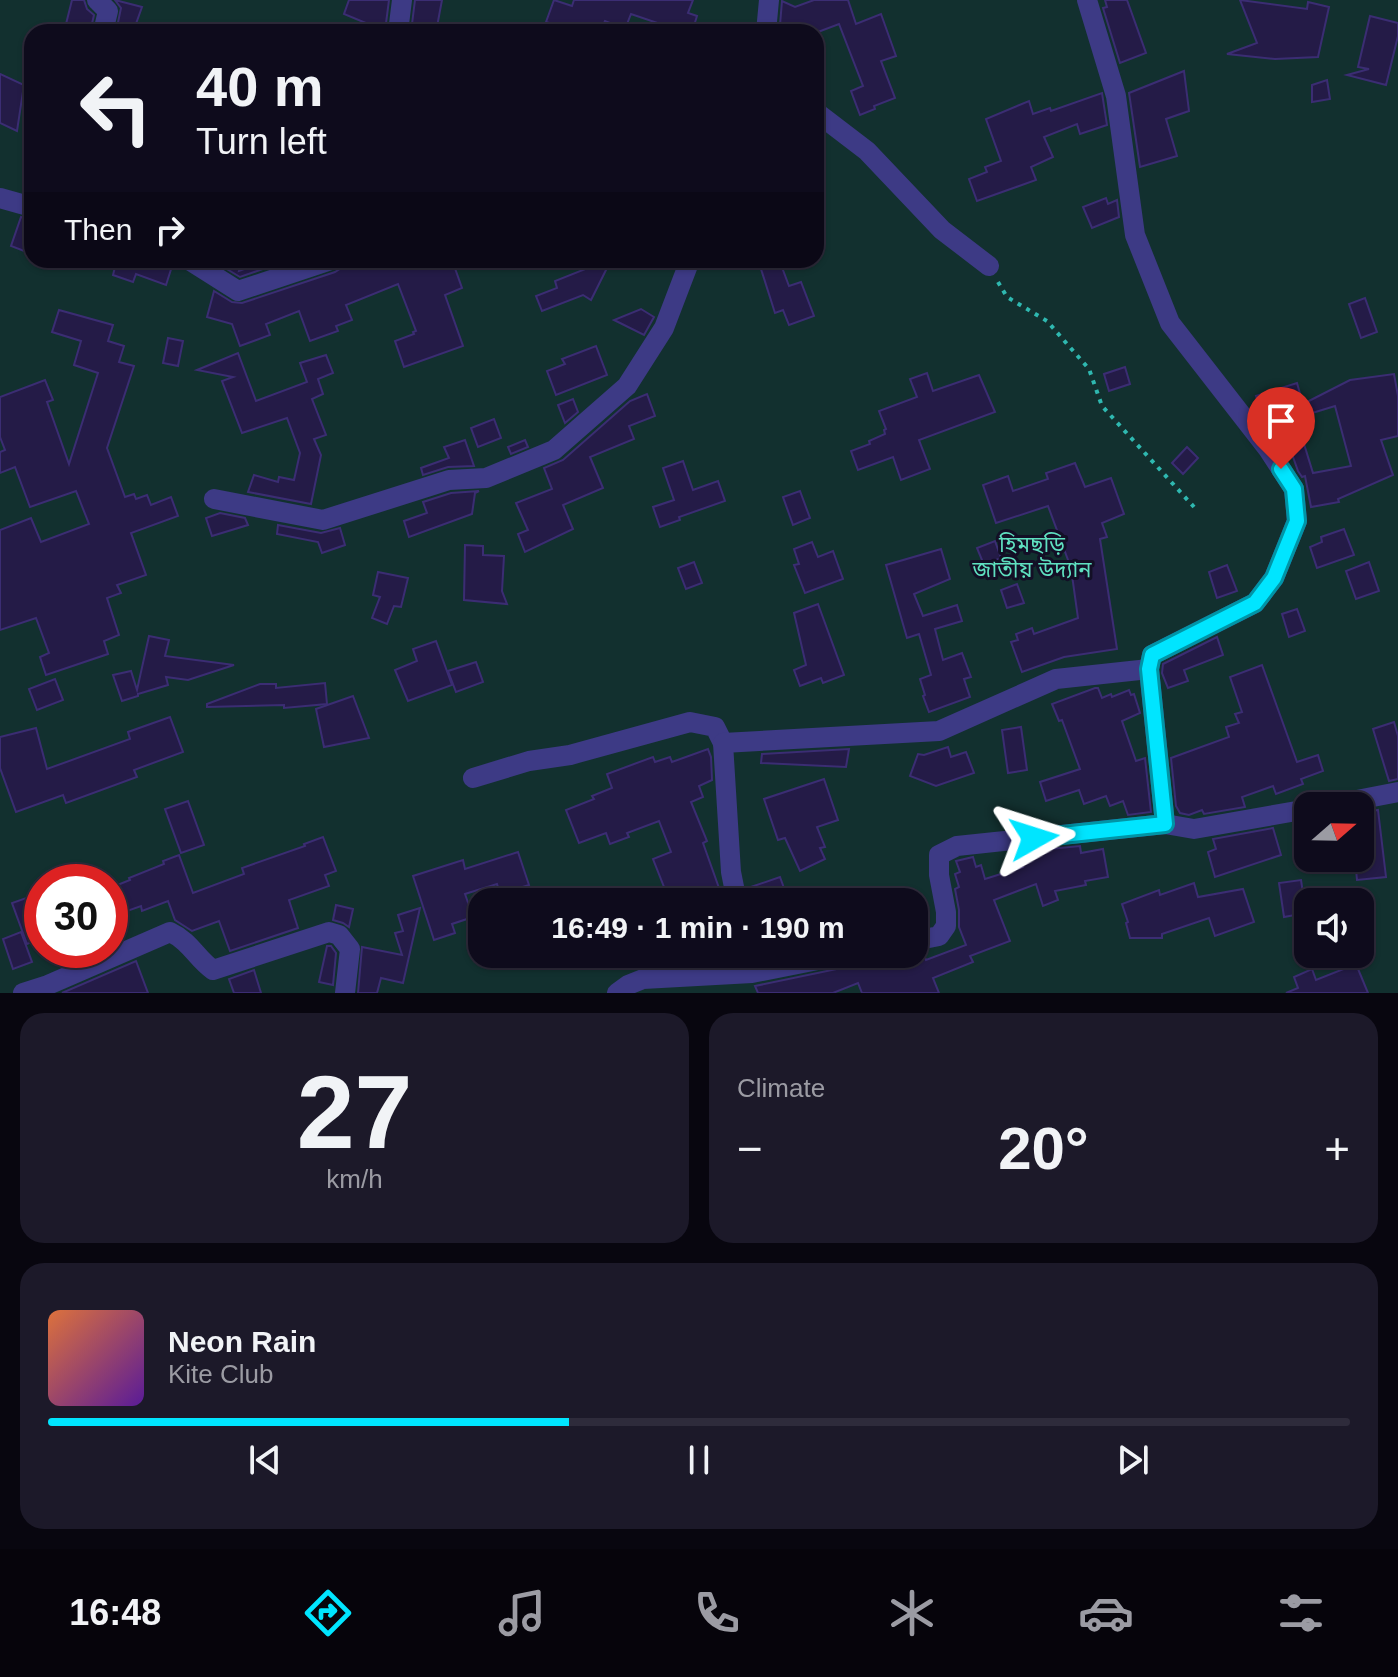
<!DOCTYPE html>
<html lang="en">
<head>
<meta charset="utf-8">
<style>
	:root { --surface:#0e0b1c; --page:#1c1929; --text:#f1f3f6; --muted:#9b9ba3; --line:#2e2b3b; --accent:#00e5ff }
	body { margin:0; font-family:Helvetica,"Noto Sans Bengali",sans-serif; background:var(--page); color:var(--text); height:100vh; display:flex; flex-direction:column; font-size:30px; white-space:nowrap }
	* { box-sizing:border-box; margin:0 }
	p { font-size:26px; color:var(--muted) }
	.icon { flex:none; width:44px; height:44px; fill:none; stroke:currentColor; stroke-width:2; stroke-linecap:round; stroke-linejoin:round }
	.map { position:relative; height:993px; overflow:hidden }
	.side { display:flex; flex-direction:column; gap:20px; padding:20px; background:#08060f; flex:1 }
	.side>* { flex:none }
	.hud { position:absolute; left:24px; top:24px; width:800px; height:244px; border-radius:24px; box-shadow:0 2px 6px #0004,0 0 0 2px var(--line); background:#0e0b1c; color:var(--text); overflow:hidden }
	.needle { width:52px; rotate:70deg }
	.tools { position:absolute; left:1294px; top:792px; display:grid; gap:16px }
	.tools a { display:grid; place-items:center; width:80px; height:80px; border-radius:16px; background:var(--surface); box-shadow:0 2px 6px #0004,0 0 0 2px var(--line); font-size:40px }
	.speed { position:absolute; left:24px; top:864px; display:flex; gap:16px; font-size:40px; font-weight:700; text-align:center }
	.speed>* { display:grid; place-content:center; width:104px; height:104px; border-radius:50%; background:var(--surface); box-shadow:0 2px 6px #0004,0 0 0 2px var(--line); line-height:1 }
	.speed .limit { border:12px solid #d22; background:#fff; color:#111 }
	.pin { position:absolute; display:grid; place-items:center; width:68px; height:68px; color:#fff; margin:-82px -34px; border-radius:50% 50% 50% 0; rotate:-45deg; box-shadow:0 0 8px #0007 }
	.pin .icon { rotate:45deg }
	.me { position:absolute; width:88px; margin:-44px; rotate:84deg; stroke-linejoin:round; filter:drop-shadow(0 0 6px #0008) }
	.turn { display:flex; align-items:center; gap:28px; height:168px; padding:0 40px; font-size:36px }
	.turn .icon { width:104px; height:104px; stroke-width:2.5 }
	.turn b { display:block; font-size:56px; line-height:68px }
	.then { display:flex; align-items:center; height:76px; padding:0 40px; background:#0003; gap:16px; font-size:30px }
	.big { font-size:60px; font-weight:700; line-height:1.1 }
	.side .tile { flex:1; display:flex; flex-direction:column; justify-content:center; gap:12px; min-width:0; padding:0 28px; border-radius:24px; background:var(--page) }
	.side .dial { align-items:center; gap:0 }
	.dial b { font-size:104px; line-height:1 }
	.song { display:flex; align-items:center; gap:24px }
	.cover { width:96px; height:96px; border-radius:12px; background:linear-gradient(135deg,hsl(20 70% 55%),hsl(270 70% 35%)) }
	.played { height:8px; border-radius:4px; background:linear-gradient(90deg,var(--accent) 40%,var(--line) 40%) }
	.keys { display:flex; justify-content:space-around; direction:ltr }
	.heat { display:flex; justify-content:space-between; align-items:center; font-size:44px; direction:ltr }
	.side .tiles { flex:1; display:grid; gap:20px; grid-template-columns:1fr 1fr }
	.tile:last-child { grid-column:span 2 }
	.trip { position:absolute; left:468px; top:888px; width:460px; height:80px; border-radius:24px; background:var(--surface); box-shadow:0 2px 6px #0004,0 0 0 2px var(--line); font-weight:700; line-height:80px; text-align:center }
	.tab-bar { display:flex; height:128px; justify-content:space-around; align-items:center; background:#06040b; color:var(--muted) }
	.tab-bar .icon { width:56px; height:56px }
	.tab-bar .current { color:var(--accent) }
	.tab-bar b { font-size:36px; color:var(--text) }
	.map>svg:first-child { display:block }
	.green { fill:#12302f; fill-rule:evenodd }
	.building { fill:#241b47; stroke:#3b2d73; stroke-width:2; fill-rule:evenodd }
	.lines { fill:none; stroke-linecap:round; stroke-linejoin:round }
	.path { stroke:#2fb8b0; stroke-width:4; stroke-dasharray:4 6; stroke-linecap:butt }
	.minor { stroke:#3d3a85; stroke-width:20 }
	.route-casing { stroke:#0095a6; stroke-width:20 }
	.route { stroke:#00e5ff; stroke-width:14 }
	.labels { text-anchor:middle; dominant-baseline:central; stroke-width:6; stroke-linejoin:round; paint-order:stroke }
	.park-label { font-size:22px; fill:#5fe0c0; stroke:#130f26 }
</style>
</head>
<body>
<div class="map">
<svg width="1398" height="993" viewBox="0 0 1398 993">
	<rect width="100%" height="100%" fill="#130f26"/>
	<path class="green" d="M0,0h1398v993h-1398zM32,32h784v228h-784zM1308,806h52v52h-52zM42,882h68v68h-68zM482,902h432v52h-432zM1308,902h52v52h-52z"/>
	<g class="building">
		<polygon points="72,0 84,0 87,9 94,15 90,32 64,32"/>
		<polygon points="115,0 142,7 133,32 116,32 121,8"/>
		<polygon points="349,0 389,0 385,31 344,14"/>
		<polygon points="415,0 442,0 436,32 411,32"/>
		<polygon points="554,0 572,6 574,0 693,0 688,13 697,16 692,32 684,32 631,14 625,29 605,21 600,32 564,32 565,28 546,22"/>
		<polygon points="814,0 848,0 856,24 881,14 896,56 881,61 895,98 874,106 875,109 860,115 851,91 863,86 839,24 818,32 794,32 780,25 782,1 795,7"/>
		<polygon points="1105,0 1127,0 1146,53 1120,63 1103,8 1107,7"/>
		<polygon points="1240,0 1307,9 1308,2 1329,7 1318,57 1275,59 1227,54 1257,43"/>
		<polygon points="1370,16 1398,23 1398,36 1386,85 1347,75 1369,69 1358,67"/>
		<polygon points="1184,71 1189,111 1166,119 1177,156 1140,167 1129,93"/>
		<polygon points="0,74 24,85 17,131 0,123"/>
		<polygon points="1327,80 1330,99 1312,102 1312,85"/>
		<polygon points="1102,93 1107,125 1080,134 1077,124 1044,137 1053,157 1031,167 1036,180 977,201 969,179 987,172 985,167 1001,161 986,119 1029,101 1033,114 1050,108 1051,111"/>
		<polygon points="1106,198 1108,204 1117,200 1119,217 1092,228 1083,207"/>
		<polygon points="21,217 32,220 32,254 11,246"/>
		<polygon points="103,260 174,260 166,285 136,274 133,282 113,275 115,267 103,263"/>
		<polygon points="220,260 242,260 239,271 270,260 279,260 280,263 240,277 222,266"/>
		<polygon points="348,260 452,260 462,288 445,295 463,346 404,367 395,341 414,334 413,332 416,331 398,284 346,305 352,320 336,326 338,331 310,341 299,311 266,324 270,335 240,346 232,324 207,317 214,291 232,302 242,303 335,272 341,268 344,262"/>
		<polygon points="593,260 611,260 591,300 583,295 542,311 536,296 557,288 555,281 588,268"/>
		<polygon points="780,262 789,286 801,282 814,316 789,325 783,310 775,313 761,269"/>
		<polygon points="1365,298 1377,332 1361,338 1349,304"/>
		<polygon points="641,309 654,317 644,335 614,320"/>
		<polygon points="59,310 113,325 108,341 124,346 119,362 134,366 107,448 125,497 134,494 136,499 147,495 151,505 171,497 178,516 131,533 146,575 117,585 121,593 107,598 119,635 104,641 108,654 46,675 40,657 49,653 36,618 0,630 0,530 31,518 41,542 89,524 76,491 30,507 15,467 0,473 0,452 5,450 0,437 0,397 45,380 53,400 47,402 69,464 98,373 74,365 81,341 52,332"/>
		<polygon points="168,338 183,341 178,366 163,363"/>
		<polygon points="596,346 607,375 556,395 547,371 565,364 562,359"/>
		<polygon points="238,353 256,401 307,382 300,363 326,355 333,373 318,379 323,394 312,399 326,435 314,439 321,455 311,504 248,492 254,475 278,482 279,477 294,480 300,453 287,418 242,433 222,381 233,377 197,370"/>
		<polygon points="1125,367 1130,384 1109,391 1104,374"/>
		<polygon points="927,373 933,391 979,375 995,412 919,440 930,469 901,480 893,457 858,470 851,451 870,444 869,441 885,434 884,430 886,429 879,411 917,397 910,379"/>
		<path d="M1394,374l4,22v40l-17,4 12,35 -55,24 1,3 -28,5 -6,-31 -3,1 -4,-6 -17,-48 -13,4 -4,-5 -8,-26 41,-13 6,21 47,-24zM1335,406l16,60 -38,7 -17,-55z"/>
		<polygon points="647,394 655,416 629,426 634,439 590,457 603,488 563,505 573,529 525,552 518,534 528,530 516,503 552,489 544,468 563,460 630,401"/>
		<polygon points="573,399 578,412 565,423 558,405"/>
		<polygon points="494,419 501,438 478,447 471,428"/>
		<polygon points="465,440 474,466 448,467 423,475 421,468 449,458 444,447"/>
		<polygon points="525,440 528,447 511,454 508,447"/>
		<polygon points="1187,447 1198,458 1183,474 1172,463"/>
		<polygon points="683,461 693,490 718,481 725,501 679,517 680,520 660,527 653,507 674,500 663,468"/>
		<polygon points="1075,463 1085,487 1111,478 1124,514 1102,523 1107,537 1100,539 1117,649 1064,657 1022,672 1011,642 1018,640 1016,634 1032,628 1034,634 1078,618 1071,568 1048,506 996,523 983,485 1008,476 1013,491 1048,479 1046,473"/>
		<polygon points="479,491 475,493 472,514 409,537 404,521 427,513 423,502 451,493"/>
		<polygon points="800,491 810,518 793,525 783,497"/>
		<polygon points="220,513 245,518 248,525 212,536 206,518"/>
		<polygon points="278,525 321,533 340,528 345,545 322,553 318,542 277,534"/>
		<polygon points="1344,529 1354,555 1317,568 1310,547 1322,542 1321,537"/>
		<polygon points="995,541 1001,558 984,565 977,548"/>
		<polygon points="812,542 818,557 833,551 843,579 805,593 794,565 799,564 794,549"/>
		<polygon points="465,545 483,546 483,555 504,556 502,591 507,604 464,600"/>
		<polygon points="941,549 950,579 914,594 923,616 957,605 962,621 935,629 943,660 962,653 971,677 964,679 970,697 929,712 923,696 925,695 920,679 931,675 919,634 907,638 886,565"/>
		<polygon points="694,562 702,583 686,589 678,568"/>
		<polygon points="1369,562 1379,591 1356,599 1346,571"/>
		<polygon points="1227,565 1237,591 1217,598 1209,572"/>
		<polygon points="378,572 408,578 401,607 394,606 387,624 372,618 380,597 373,595"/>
		<polygon points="1017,584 1024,603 1007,608 1001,590"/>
		<polygon points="818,604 844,675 823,683 821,678 800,686 794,670 806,665 794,613"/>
		<polygon points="1297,609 1305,631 1289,637 1282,614"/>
		<polygon points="149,636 169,640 165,656 234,665 188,680 166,677 168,685 138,694 138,696 122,701 113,675 131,671 137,690"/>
		<polygon points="1217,637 1223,655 1184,670 1188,681 1168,688 1162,673 1163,664"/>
		<polygon points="436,641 452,685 408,701 395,670 417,661 413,649"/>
		<polygon points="476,662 483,682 456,692 448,671"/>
		<polygon points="1262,665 1297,762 1318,755 1323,771 1301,779 1303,784 1276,794 1273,786 1242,797 1245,807 1204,814 1202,810 1189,815 1180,813 1176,806 1171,758 1229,737 1226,727 1239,723 1235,714 1242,712 1230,677"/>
		<polygon points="55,679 63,700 37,710 29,689"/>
		<polygon points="325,683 327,704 284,708 284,705 207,707 207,704 260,684 276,684 276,688"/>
		<polygon points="1095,688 1098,688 1102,698 1111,694 1112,697 1129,690 1131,695 1134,694 1140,713 1122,721 1136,761 1145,758 1151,812 1128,815 1123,801 1110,806 1106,796 1084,804 1079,790 1046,801 1040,782 1080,769 1062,720 1059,721 1052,704"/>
		<polygon points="353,696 369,738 324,747 316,709"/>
		<polygon points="170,717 183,752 134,770 137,777 66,803 63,795 16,812 0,768 0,737 36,728 47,769 130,739 128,732"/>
		<polygon points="1394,722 1398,736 1398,779 1389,781 1373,729"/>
		<polygon points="1021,727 1027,770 1008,773 1002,730"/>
		<polygon points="948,747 951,757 966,752 974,773 936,786 910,776 918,754 924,755"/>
		<polygon points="708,749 711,757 712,780 699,786 703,797 691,802 707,841 703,843 724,902 670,902 653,859 671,852 659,821 627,833 629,837 610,844 606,833 579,843 566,810 594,799 592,796 612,788 607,774 653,757 655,762 670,757 672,762"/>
		<polygon points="849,749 846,767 761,763 762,754"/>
		<polygon points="824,779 838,820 817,827 825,847 820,848 825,859 800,871 785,838 778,840 764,799"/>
		<polygon points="188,801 204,845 181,853 165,809"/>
		<polygon points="1378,810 1386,877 1357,880 1355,858 1360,858 1360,813"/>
		<polygon points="1273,828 1281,855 1215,877 1208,852 1216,849 1213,839"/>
		<polygon points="323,837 336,871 325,875 329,886 289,900 298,928 230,951 219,921 192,931 175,920 168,901 142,911 141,906 113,916 110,907 110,888 130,880 129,878 164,864 163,861 179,855 193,893 244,874 242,868 305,846 304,844"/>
		<polygon points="1080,846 1081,853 1103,849 1108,877 1085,881 1086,885 1055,891 1058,900 1043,906 1036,884 994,900 1010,941 970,956 973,962 933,978 939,993 862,993 858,983 833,993 758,993 755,986 851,966 857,963 861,954 871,954 876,968 912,954 923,952 926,960 966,945 959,927 959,910 955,889 959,887 955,874 960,872 956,861 973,857 976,867 981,865 985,879 1023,867 1019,852"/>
		<polygon points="518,852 529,885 500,894 497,884 465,894 473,917 452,924 455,933 434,940 413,876 463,860 465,869"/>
		<polygon points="780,877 789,902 750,902 748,888"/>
		<polygon points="1301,880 1306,913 1284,917 1279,883"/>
		<polygon points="1194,883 1198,897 1243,889 1254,922 1215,936 1209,918 1162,934 1162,938 1130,938 1126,923 1128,922 1122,904 1159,890 1160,895"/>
		<polygon points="32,896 42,923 42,938 27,944 12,903"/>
		<polygon points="336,905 353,909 349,927 343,923 333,920"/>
		<polygon points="420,908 403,983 381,978 377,993 358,993 362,947 402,955 395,933 403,931 398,915"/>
		<polygon points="21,932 32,962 13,969 3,939"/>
		<polygon points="327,946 331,946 336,953 333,985 319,982"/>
		<polygon points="743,954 781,954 746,960"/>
		<polygon points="136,961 148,993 62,993"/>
		<polygon points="1356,964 1368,993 1286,993 1298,988 1294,977 1312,969 1316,980"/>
		<polygon points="254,970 261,993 234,993 229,979"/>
	</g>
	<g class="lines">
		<polyline class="path" points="998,282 1007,297 1047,321 1089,369 1102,406 1194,507"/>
		<g class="minor">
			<polyline points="97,0 108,11 103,32"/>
			<polyline points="1087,0 1116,96 1135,235 1170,323 1268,449 1294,489 1297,521 1274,578 1255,603 1152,655 1149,669 1165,824"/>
			<polyline points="398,32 402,0"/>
			<polyline points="766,32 769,0"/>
			<polyline points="816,112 867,151 942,230 989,266"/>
			<polyline points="0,198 32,207"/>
			<polyline points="189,260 238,291 331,260"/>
			<polyline points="214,499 323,520 449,480 486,478 554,450 627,386 664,328 690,260"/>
			<polyline points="473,778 529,761 570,755 690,722 715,727 723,743"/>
			<polyline points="1326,806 1398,792"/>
			<polyline points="737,902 731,872 723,743 939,731 1056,679 1149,669"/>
			<polyline points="914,941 939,936 946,926 946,912 939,875 939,855 957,846 1165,824 1194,829 1308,809"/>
			<path d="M23,993l25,-8 122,-53c21,10 26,26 43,38l116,-38 10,3 11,14 -5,44"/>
			<polyline points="617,993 628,985 643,979 752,973 848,954"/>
		</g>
	</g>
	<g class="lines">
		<g class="route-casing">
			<polyline id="route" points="1034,838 1165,824 1149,669 1152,655 1255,603 1274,578 1297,521 1294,489 1281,469"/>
		</g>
		<use href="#route" class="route"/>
	</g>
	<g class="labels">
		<g class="park-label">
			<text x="1032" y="544">হিমছড়ি<tspan x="1032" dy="25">জাতীয় উদ্যান</tspan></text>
		</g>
	</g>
</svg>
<div class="tools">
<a><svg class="needle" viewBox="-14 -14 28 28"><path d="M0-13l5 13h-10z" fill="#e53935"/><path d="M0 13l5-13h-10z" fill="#9b9ba3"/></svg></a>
<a><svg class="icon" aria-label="sound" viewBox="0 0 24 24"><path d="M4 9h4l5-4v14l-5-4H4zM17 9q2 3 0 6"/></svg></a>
</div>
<div class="speed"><div class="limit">30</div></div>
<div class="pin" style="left:1281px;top:469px;background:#d93025"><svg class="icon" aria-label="arrive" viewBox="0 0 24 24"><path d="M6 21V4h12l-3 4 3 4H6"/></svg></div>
<svg class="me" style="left:1034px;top:838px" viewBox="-20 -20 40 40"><path d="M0-17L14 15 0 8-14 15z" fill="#00e5ff" stroke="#fff" stroke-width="4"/></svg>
<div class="trip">16:49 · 1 min · 190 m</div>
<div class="hud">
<div class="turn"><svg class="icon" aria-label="left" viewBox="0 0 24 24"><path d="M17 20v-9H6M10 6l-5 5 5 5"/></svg><div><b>40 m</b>Turn left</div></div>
<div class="then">Then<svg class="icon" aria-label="right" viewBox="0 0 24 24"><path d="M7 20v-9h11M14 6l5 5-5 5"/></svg></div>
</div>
</div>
<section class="side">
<div class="tiles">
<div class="tile dial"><b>27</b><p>km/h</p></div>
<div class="tile"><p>Climate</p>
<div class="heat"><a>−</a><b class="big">20°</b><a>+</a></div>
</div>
<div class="tile">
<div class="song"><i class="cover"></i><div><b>Neon Rain</b><p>Kite Club</p></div></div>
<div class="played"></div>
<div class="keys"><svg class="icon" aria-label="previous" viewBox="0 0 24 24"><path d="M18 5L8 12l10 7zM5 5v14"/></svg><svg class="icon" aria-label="pause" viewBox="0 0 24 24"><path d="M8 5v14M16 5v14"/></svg><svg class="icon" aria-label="next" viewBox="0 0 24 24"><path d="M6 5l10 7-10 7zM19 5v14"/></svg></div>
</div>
</div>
</section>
<nav class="tab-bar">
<b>16:48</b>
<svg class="icon current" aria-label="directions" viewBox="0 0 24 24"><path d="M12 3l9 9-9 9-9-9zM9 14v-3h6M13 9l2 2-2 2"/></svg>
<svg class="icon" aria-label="music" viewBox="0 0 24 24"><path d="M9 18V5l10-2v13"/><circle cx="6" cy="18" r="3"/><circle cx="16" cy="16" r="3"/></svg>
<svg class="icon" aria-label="phone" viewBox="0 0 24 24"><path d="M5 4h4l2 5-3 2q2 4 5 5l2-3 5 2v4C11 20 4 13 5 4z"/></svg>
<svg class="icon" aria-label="climate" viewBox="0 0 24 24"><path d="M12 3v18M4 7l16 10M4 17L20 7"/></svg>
<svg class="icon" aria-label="car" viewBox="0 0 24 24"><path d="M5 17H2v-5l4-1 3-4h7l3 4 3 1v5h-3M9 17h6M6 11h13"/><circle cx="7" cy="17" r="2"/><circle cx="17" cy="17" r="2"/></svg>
<svg class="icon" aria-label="filters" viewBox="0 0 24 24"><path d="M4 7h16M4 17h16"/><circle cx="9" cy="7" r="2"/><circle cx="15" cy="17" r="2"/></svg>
</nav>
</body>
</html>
